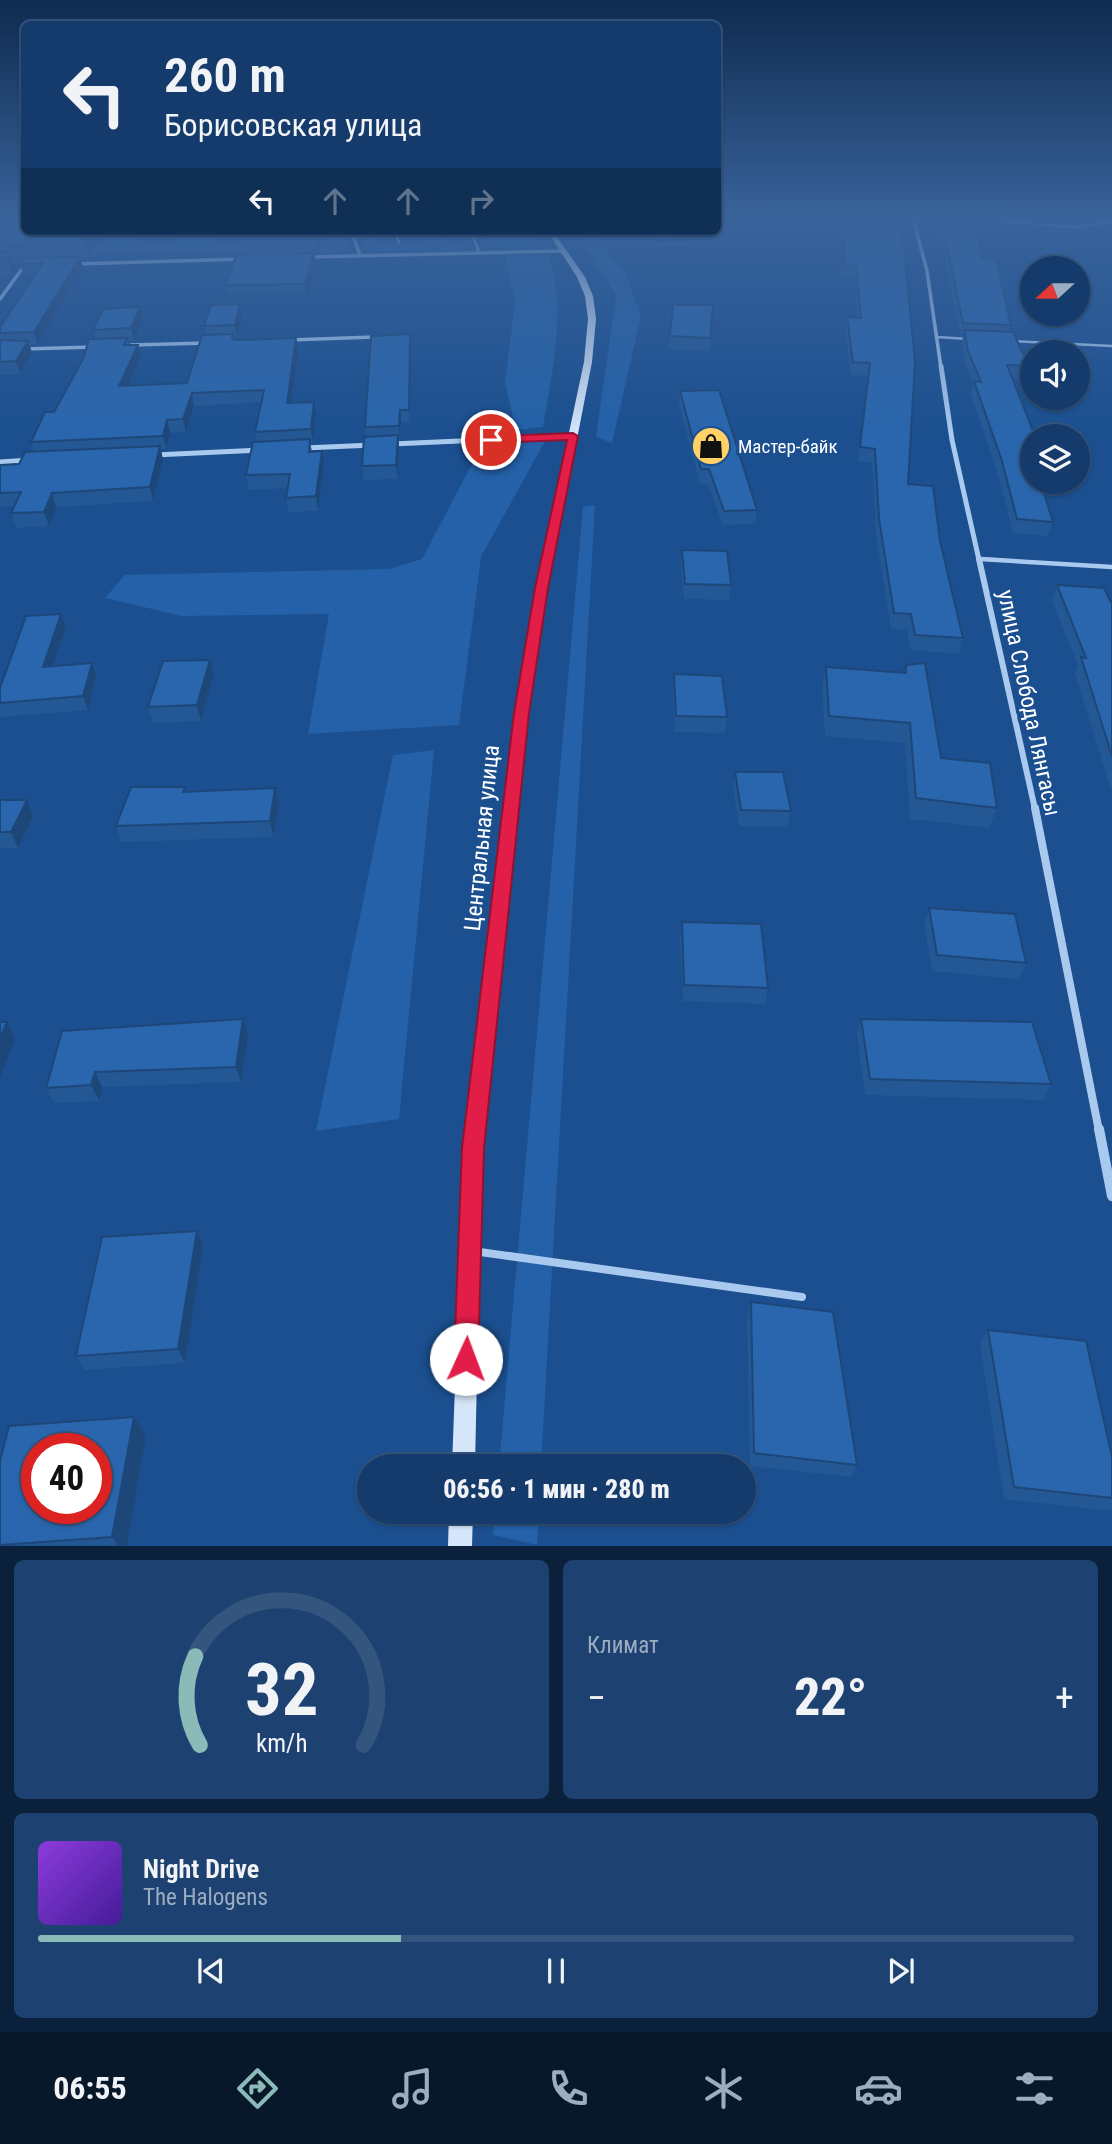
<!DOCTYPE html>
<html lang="ru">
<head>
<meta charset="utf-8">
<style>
	:root { --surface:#143b6b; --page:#1d4271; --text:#f1f3f6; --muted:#9dadc1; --line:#33557e; --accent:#8bbbb9 }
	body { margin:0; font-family:"Roboto Condensed",sans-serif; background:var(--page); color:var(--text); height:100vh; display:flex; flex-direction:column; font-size:26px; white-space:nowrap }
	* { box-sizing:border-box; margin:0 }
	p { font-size:23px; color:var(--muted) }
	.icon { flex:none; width:38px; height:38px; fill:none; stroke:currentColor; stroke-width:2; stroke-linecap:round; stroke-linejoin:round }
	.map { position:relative; height:1546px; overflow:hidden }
	.details { display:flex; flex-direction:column; gap:14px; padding:14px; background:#0b203b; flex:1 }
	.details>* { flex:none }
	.hud { position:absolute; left:21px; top:21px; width:700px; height:214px; border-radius:10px; box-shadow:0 2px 5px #0004,0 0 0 2px var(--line); background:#143b6b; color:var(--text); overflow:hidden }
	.needle { width:46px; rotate:249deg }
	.buttons { position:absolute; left:1020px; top:256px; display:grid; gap:14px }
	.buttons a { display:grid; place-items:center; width:70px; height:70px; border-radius:50%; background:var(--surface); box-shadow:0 2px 5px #0004,0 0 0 2px var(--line); font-size:35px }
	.speed { position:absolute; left:21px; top:1433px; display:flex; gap:14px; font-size:35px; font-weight:700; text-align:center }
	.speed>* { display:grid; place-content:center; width:91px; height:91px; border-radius:50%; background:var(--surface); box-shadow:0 2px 5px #0004,0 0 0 2px var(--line); line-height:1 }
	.speed .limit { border:10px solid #d22; background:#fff; color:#111 }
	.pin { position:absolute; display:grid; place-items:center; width:60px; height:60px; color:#fff; margin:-30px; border:4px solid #fff; border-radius:50%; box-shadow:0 2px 7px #0007 }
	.me { position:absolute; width:77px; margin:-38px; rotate:2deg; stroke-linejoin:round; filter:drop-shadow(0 0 5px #0008) }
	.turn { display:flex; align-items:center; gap:24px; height:147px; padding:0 28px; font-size:32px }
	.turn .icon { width:91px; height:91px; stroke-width:2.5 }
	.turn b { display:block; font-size:49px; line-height:60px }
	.lanes { display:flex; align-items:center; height:66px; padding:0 28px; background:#0003; justify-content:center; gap:35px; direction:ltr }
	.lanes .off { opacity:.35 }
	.big { font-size:52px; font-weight:800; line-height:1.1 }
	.details .tile { flex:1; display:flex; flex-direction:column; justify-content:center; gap:10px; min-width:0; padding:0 24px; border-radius:10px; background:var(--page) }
	.details .dial { align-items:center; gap:0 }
	.dial svg { height:182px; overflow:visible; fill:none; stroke:var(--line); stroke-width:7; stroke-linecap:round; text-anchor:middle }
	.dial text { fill:var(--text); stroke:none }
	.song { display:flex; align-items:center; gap:21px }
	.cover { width:84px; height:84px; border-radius:10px; background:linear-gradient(135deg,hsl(270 70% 55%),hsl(260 70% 35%)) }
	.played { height:7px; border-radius:4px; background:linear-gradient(90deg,var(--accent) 35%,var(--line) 35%) }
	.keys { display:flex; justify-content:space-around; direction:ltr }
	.heat { display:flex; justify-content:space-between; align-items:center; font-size:38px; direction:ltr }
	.details .tiles { flex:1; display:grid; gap:14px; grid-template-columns:1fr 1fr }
	.tile:last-child { grid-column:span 2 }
	.trip { position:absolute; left:357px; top:1454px; width:399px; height:70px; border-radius:35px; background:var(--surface); box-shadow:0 2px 5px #0004,0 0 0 2px var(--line); font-weight:800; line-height:70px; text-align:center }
	.menu { display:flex; height:112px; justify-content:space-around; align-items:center; background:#08182b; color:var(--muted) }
	.menu .icon { width:49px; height:49px }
	.menu .current { color:var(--accent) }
	.menu b { font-size:32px; color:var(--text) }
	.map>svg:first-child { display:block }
	.green { fill:#2461a8 }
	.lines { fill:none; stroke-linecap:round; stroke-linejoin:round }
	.lane-far3 { stroke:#a9c9ee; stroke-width:2.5 }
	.lane-far2 { stroke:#a9c9ee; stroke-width:3.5 }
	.lane-far1 { stroke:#a9c9ee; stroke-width:4.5 }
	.lane { stroke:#a9c9ee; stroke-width:8 }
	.street-far4 { stroke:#a9c9ee; stroke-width:3.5 }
	.street-far3 { stroke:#a9c9ee; stroke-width:5 }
	.street-far2 { stroke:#a9c9ee; stroke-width:6 }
	.street-far1 { stroke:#a9c9ee; stroke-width:8 }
	.street { stroke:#a9c9ee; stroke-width:10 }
	.secondary { fill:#d6e6fa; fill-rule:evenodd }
	.wall { fill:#245895 }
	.shaded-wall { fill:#1d4779 }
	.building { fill:#2a66ad; stroke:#1d4779; stroke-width:2; fill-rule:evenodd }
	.route { fill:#e11d48; stroke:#92132f; stroke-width:2 }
	.labels { text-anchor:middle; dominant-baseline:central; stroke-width:7; stroke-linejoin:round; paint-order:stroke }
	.far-poi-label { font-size:19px; fill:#fff; stroke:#1b4f8f; text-anchor:start }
	.street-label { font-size:23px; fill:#fff; stroke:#1b4f8f }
</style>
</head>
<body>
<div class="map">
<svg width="1112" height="1546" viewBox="0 0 1112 1546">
	<rect width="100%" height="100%" fill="#1b4f8f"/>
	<g class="green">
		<polygon points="2,218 24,218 24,231 343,231 349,250 320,254 319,248 72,255 68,261 0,263"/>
		<polygon points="376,231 381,245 449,237 452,245 467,247 460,250 367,251 360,235"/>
		<polygon points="483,231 535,231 543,244 533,248 488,248 481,245 480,240 487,238"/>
		<polygon points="577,231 599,231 612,260 625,271 641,316 612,443 596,437 616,296"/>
		<path d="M549,254c17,58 4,115 -6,173l-27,3 -11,-47 10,-82 -10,-45z"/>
		<polygon points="545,441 481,557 459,725 308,734 329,614 182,616 105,598 125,575 389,569 422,559 482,445"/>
		<polygon points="595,505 541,1466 499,1466 583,507"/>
		<polygon points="434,750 399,1119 316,1131 393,755"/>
		<polygon points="495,1512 539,1512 537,1545 493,1535"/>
	</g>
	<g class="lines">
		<g class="lane-far3">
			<polyline points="962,218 1074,227 1112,222"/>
			<polyline points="394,231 399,242"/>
			<polyline points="471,231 479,252"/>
			<polyline points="937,337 969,339"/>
			<polyline points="1010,341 1112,346"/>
		</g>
		<polyline class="lane-far2" points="980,559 1003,560"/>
		<polyline class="lane-far1" points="980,559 1112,567"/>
		<polyline class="lane" points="473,1251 802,1297"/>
		<g class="street-far4">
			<polyline points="913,218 927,271 941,368"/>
			<polyline points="351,231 360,255"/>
			<polyline points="309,257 563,251"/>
			<polyline points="74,264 244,259"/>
			<polyline points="0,299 25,265"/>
			<polyline points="288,340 375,337"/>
			<polyline points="131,345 207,343"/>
			<polyline points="23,349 95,347"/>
		</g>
		<g class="street-far3">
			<polyline points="941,366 952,440 979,560"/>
			<polyline points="392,444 573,436"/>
			<polyline points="304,448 373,445"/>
			<polyline points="154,455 261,450"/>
			<polyline points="0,462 30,460"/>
		</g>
		<polyline class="street-far2" points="979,559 1035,809"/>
		<polyline class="street-far1" points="1035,808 1099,1131"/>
		<polyline class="street" points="1099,1129 1112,1196"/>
		<g class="secondary">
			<polygon points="547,231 553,231 585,277 593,296 596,319 592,362 548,588 529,713 482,1148 475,1466 452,1466 464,1148 515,713 536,588 584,362 588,319 585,296 577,277"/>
			<polygon points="449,1512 473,1512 472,1546 448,1546"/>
		</g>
	</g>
	<g class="wall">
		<polygon points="845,218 901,218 908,484 940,541 963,638 959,654 911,650 907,630 891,629 876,534 872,463 858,461 868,376 851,375 845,330 847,317 858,318 855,278 842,277"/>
		<polygon points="939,218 975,218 982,259 1011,325 1009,332 1029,366 1025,379 1012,378 1032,436 1032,481 1053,522 1048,536 1013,533 998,475 971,394 973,383 965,364 962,342 963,334 960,334 940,233"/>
		<polygon points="0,224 104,232 88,259 80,259 83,268 37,344 30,345 32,353 20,374 0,375 0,327 35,275 23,275 20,264 22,261 13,261 16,270 12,275 0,276"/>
		<polygon points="136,231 179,231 173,245 140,246"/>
		<polygon points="217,231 324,231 318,253 314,253 316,262 307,293 228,294 226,285 240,255 239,244 220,245"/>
		<polygon points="416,231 454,231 454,233 440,234 439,250 425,250"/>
		<polygon points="643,231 685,231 693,239 692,246 658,248"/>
		<polygon points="240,304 242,316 237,337 234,338 234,339 296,338 298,350 291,402 316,414 313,443 310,443 312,451 324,465 318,511 289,512 286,498 288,488 249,490 246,475 257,442 255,432 261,402 194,406 186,432 170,433 166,449 161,449 163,460 153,501 56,507 49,526 16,528 11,513 14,506 0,507 0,465 19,464 34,452 31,442 54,412 96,339 93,330 140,307 143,320 134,341 128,341 129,345 141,357 128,385 187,383 206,335 204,326"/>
		<polygon points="713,305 709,351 669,349 670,336"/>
		<polygon points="410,334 411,346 410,422 401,422 400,439 398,439 399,449 398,479 364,480 362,466 366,437 365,427"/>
		<polygon points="680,391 757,510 755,524 723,525 708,484 700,484 679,404"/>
		<polygon points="682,550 731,585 729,600 684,599 681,565"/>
		<polygon points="1057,585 1112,604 1112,788 1110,787 1075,673 1078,666 1052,601"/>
		<polygon points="61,614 66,627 53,666 96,677 88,710 0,717 0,688"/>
		<polygon points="906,665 941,758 997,808 989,828 910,819 905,743 825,736 822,687 826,667 904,673"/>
		<polygon points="674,674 727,717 725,733 675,732 673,690"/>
		<polygon points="213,675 201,721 153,723 148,707"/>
		<polygon points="735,772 791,811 788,827 739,826 733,788"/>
		<polygon points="275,788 279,804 273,837 121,842 116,826"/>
		<polygon points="0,796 2,800 33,816 18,848 0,848"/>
		<polygon points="929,908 1026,963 1019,979 932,971 924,924"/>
		<polygon points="682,922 768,988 765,1004 683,1001 680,938"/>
		<polygon points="243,1019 248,1035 241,1082 102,1087 99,1101 54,1103 46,1088"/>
		<polygon points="861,1019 1051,1084 1044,1100 865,1095 857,1035"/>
		<polygon points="197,1231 203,1246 185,1363 85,1370 76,1356"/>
		<polygon points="751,1302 857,1465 851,1477 750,1466 747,1317"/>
		<polygon points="988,1330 1112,1457 1112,1508 1110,1511 1004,1499 980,1344"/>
		<polygon points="146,1436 127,1545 0,1545"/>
	</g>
	<g class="shaded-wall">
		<polygon points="91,231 104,231 104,232 88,259 84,243"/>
		<polygon points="170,231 179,231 173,245"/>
		<polygon points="316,231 324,231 318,253 315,233"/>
		<polygon points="437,231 454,231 454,233 440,234 439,250"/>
		<polygon points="11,253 16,270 12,275 7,258"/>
		<polygon points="314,253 316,262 307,293 305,284"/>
		<polygon points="80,257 83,268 37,344 34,332"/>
		<polygon points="240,304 242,316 237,337 235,325"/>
		<polygon points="140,307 143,320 134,341 131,328"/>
		<polygon points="410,334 411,346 410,422 409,410"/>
		<polygon points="296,338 298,350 289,416 287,403"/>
		<polygon points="28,341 32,353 20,374 16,361"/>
		<polygon points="138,345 141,357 122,399 119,386"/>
		<polygon points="192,393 194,406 186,432 183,419"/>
		<polygon points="314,402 316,414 313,443 311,429"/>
		<polygon points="400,410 401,422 400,439 399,426"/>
		<polygon points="167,420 170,433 166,449 163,436"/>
		<polygon points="398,435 399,449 398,479 396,465"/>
		<polygon points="160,446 163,460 153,501 150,487"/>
		<polygon points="322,451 324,465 318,511 316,496"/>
		<polygon points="52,493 56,507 49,526 44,512"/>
		<polygon points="61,614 66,627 48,681 43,667"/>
		<polygon points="210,660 213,675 201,721 197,705"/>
		<polygon points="92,663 96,677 88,710 83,696"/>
		<polygon points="275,788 279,804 273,837 270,821"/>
		<polygon points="27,800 33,816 18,848 11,832"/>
		<polygon points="243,1019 248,1035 241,1082 236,1067"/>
		<polygon points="7,1022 15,1038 0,1077 0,1039"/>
		<polygon points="95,1072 102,1087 99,1101 91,1085"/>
		<polygon points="197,1231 203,1246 185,1363 178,1349"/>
		<polygon points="134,1417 146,1436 127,1545 118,1545 112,1537"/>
	</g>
	<g class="building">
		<polygon points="4,218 24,218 24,231 91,231 84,243 0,245 0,224"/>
		<polygon points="845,218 901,218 915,362 908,484 933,486 940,541 963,638 915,635 911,614 894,613 879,519 875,449 860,447 870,363 853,362 847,317 861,318 856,266 844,265"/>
		<polygon points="941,218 975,218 982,259 996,260 1011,325 963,323"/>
		<polygon points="238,231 316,231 315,233 237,235"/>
		<polygon points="649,231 685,231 693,239 658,241"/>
		<polygon points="0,252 11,253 7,258 0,258"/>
		<polygon points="314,253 305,284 226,285 236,255"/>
		<polygon points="80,257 34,332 0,333 0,327 43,263 20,264 24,258"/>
		<polygon points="240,304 235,325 204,326 211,305"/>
		<polygon points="673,305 713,305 710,338 670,336"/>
		<polygon points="140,307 131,328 93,330 103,309"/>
		<polygon points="964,330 1013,332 1029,366 1007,365 1035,436 1032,436 1032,449 1030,449 1032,456 1032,481 1040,481 1053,522 1017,519 1002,461 974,381 981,382 968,351"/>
		<polygon points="233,334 232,339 238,340 296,338 287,403 314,402 311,429 255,432 264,390 192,393 183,419 167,420 163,436 31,442 45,412 54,412 83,359 89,339 127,338 124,345 138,345 119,386 187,383 202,335"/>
		<polygon points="410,334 409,410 400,410 399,426 365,427 371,336"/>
		<polygon points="0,340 28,341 16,361 0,362"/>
		<polygon points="719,390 757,510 724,511 709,469 701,469 680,391"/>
		<polygon points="398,435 396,465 362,466 364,437"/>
		<polygon points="310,439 309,452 322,451 316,496 286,498 290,474 246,475 253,442"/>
		<polygon points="160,446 150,487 52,493 44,512 11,513 21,492 0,493 0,465 19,464 25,452"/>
		<polygon points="682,550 727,551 731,585 685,584"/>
		<polygon points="1057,585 1104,588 1112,604 1112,756 1081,657 1086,658"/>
		<polygon points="61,614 43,667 92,663 83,696 0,703 0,688 26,616"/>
		<polygon points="210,660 197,705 148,707 163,661"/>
		<polygon points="925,663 941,758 990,763 997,808 916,798 910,723 829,716 826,667 906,673 906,665"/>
		<polygon points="674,674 722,676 727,717 676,716"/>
		<polygon points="735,772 783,772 791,811 741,810"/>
		<polygon points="131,787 185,787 183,792 275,788 270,821 116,826"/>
		<polygon points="0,800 27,800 11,832 0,832"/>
		<polygon points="929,908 1015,914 1026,963 937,955"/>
		<polygon points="682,922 761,924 768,988 684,985"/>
		<polygon points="243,1019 236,1067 95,1072 91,1085 46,1088 62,1031"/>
		<polygon points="861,1019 1032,1022 1051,1084 870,1079"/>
		<polygon points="0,1022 7,1022 0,1039"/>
		<polygon points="197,1231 178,1349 76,1356 102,1237"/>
		<polygon points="751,1302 833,1312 857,1465 754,1453"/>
		<polygon points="988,1330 1086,1341 1112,1457 1112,1498 1014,1487"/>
		<path d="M134,1417l-22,120 -112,8v-84l9,-35zM37,1449h59v59h-59z"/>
	</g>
	<linearGradient id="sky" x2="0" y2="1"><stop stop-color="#0f2b4f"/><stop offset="0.5" stop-color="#39639b"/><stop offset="1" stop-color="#39639b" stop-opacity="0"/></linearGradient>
	<rect width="1112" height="434" fill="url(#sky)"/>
	<polygon class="route" points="573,433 578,436 548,588 529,713 484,1148 478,1359 475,1367 466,1371 457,1367 454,1359 462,1148 514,713 535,588 567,440 491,443 486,440 491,436"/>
	<defs>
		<g id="shop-disc" transform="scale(2.0125)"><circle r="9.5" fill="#ffd166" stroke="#1b4f8f"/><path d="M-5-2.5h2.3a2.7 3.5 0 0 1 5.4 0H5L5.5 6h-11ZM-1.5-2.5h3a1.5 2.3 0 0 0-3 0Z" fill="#111"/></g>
	</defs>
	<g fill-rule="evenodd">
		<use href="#shop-disc" x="711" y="446"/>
	</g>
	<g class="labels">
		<g class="far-poi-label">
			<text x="738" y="446">Мастер-байк</text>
		</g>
		<g class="street-label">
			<text transform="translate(1029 703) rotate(78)">улица Слобода Лянгасы</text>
			<text transform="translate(482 838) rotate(-84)">Центральная улица</text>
		</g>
	</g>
</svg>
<div class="buttons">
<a><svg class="needle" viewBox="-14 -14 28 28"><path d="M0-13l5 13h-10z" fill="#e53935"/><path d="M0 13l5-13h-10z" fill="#9dadc1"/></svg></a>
<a><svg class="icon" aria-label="sound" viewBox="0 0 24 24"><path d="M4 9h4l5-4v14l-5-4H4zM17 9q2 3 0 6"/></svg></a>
<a><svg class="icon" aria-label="layers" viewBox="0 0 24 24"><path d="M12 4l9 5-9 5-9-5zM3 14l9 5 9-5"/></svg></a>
</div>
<div class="speed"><div class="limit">40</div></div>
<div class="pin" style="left:491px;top:440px;background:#d93025"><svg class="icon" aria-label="arrive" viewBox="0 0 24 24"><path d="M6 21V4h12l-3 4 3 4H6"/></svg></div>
<svg class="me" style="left:466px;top:1359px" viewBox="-20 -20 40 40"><circle r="19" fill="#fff"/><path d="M0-13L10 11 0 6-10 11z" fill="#e11d48"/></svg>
<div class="trip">06:56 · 1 мин · 280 m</div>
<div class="hud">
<div class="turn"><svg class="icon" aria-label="left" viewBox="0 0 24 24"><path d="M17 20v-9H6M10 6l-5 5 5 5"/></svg><div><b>260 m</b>Борисовская улица</div></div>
<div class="lanes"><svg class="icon" aria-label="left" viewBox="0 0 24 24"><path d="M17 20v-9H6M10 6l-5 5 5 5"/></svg><svg class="icon off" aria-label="ahead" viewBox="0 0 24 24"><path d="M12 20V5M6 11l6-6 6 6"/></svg><svg class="icon off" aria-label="ahead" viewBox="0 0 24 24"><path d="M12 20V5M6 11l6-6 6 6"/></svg><svg class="icon off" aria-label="right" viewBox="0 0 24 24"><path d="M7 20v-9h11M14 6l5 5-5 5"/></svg></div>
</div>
</div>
<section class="details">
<div class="tiles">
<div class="tile dial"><svg viewBox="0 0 100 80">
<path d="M14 69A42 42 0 1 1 86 69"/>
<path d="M14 69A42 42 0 0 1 12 30" stroke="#8bbbb9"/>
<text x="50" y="56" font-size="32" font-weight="700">32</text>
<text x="50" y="72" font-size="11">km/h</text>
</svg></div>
<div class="tile"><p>Климат</p>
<div class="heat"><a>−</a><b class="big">22°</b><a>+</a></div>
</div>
<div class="tile">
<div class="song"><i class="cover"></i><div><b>Night Drive</b><p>The Halogens</p></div></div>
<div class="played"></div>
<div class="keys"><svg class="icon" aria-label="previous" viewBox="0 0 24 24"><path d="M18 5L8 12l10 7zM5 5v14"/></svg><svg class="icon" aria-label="pause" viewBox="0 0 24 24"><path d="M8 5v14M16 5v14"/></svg><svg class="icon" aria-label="next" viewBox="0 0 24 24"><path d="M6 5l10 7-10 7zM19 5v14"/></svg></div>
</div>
</div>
</section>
<nav class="menu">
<b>06:55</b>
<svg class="icon current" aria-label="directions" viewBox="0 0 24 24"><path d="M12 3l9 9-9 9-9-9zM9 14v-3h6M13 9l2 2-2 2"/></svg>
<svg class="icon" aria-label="music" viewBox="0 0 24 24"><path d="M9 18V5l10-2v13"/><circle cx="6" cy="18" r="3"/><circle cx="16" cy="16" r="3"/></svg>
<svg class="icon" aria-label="phone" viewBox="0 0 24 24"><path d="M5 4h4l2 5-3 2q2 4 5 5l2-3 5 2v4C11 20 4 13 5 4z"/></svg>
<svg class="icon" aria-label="climate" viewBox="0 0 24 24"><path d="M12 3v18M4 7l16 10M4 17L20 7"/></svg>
<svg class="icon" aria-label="car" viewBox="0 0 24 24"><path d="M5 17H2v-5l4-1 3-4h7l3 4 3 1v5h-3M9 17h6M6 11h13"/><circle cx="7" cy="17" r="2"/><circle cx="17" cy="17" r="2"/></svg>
<svg class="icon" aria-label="filters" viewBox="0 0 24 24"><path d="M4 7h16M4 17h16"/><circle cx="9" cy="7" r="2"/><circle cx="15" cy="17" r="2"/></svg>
</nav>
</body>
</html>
